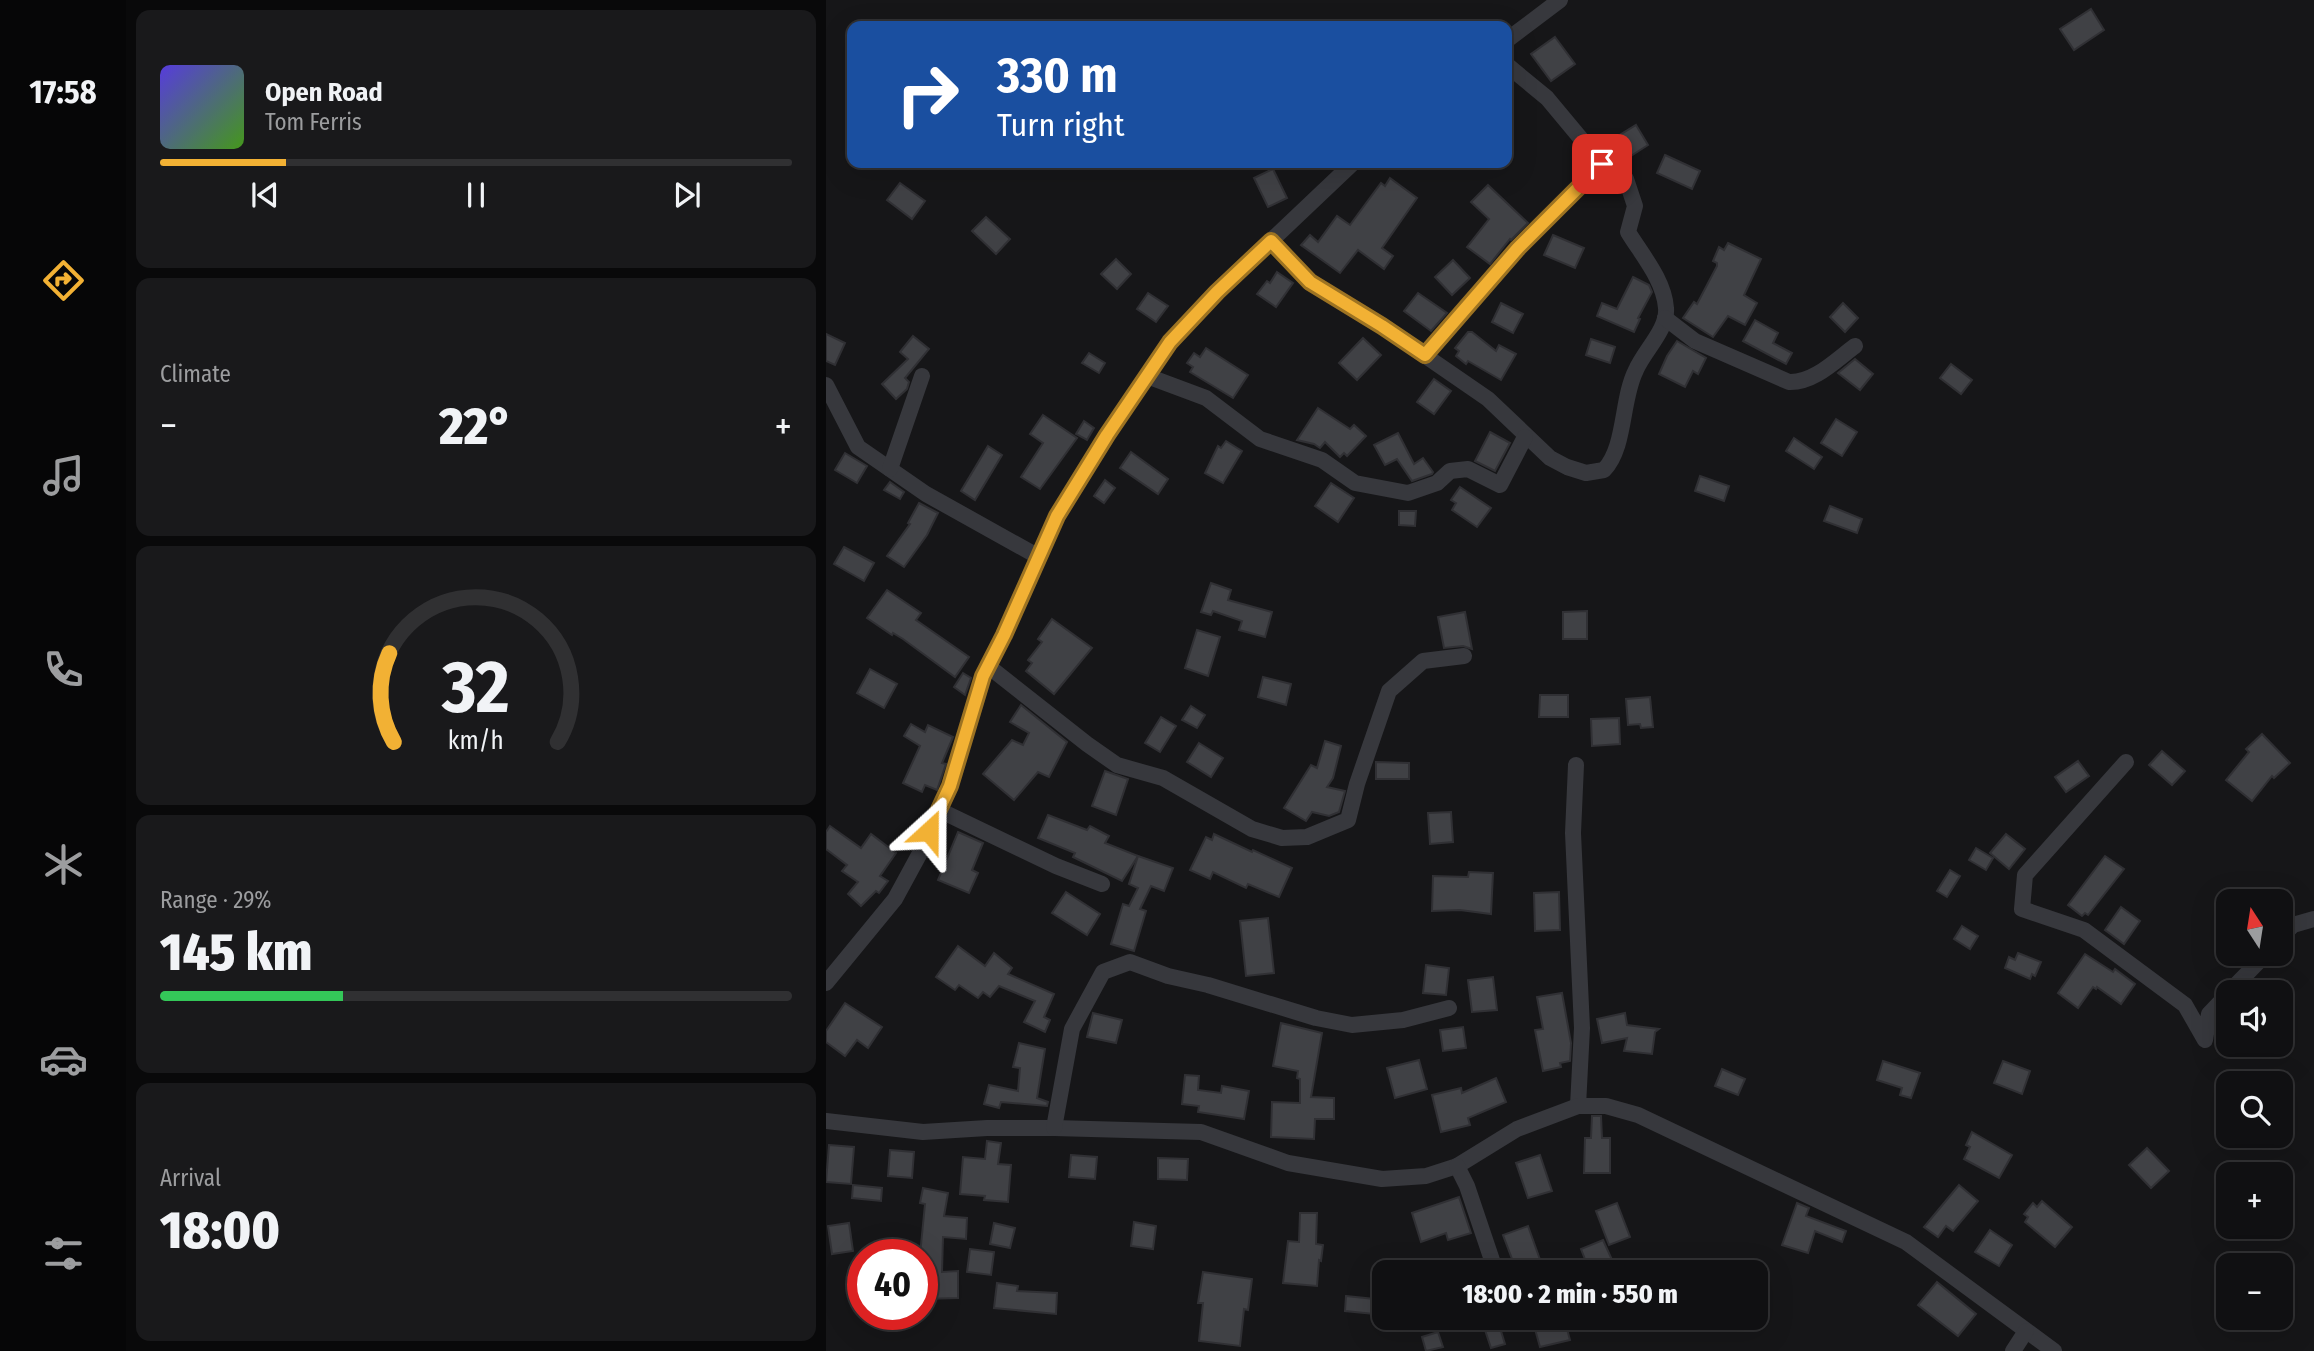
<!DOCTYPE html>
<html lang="en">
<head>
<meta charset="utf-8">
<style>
	:root { --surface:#101012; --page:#19191b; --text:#f1f3f6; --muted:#9c9d9f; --line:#303032; --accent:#f2b134 }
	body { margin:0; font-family:"Fira Sans Condensed",sans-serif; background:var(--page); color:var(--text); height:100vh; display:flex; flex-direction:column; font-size:26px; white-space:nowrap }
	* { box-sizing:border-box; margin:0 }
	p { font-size:23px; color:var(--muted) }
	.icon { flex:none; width:38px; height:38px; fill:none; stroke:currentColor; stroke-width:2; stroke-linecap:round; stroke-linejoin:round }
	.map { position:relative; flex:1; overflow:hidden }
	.side { display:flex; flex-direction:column; gap:10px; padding:10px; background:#09090a; width:700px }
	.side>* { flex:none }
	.guide { position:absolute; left:21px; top:21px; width:665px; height:147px; border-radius:14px; box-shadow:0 7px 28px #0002,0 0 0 2px var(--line); background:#1a4fa0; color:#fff; overflow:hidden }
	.needle { width:46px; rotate:348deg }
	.buttons { position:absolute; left:1390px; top:889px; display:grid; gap:14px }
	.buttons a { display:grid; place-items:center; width:77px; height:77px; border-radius:14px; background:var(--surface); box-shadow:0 7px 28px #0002,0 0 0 2px var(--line); font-size:35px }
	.speed { position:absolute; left:21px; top:1239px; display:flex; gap:14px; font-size:35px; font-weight:700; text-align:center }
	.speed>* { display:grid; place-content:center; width:91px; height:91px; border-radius:50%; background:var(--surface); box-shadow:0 7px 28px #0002,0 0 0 2px var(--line); line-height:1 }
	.speed .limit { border:10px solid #d22; background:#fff; color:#111 }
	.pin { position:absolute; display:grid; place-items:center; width:60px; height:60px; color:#fff; margin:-30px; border-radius:14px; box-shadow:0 4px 10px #0006 }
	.me { position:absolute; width:77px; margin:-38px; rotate:24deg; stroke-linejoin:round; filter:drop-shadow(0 0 5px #0008) }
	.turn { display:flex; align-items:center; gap:24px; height:147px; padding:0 35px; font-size:32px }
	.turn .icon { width:91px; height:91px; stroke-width:2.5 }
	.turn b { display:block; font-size:49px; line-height:60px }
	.big { font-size:52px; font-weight:800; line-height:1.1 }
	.side .card { flex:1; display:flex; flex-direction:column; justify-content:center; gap:10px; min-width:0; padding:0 24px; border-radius:14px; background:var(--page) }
	.side .dial { align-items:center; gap:0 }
	.dial svg { height:182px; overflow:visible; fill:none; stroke:var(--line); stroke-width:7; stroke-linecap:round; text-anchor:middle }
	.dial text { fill:var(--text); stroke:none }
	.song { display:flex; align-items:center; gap:21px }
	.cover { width:84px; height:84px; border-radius:10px; background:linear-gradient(135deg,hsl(250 70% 55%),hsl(100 70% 35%)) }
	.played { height:7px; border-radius:4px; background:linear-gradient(90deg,var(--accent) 20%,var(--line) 20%) }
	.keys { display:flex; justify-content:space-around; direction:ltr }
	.heat { display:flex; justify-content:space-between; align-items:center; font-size:38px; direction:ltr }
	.charge { height:10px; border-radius:5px; background:linear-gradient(90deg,#34c759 29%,var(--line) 0) }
	.trip { position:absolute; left:546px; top:1260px; width:396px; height:70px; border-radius:14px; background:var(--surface); box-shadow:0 7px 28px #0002,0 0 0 2px var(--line); font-weight:800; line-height:70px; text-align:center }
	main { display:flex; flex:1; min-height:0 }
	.tabs { display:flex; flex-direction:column; width:126px; justify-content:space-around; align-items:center; background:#060607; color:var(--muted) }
	.tabs .icon { width:49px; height:49px }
	.tabs .on { color:var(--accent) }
	.tabs b { font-size:32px; color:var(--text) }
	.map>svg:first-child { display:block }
	.building { fill:#404145; stroke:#303034; stroke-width:2 }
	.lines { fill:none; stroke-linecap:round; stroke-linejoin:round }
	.minor { stroke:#37383d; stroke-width:16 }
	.route-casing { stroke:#9d7322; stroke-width:18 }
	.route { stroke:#f2b134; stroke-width:12 }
</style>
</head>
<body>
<main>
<nav class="tabs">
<b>17:58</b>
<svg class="icon on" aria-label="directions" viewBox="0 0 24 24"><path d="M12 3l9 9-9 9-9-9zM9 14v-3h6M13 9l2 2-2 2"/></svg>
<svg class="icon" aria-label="music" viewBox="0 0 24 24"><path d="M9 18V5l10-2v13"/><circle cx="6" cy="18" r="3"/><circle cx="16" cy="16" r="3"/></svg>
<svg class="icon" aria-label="phone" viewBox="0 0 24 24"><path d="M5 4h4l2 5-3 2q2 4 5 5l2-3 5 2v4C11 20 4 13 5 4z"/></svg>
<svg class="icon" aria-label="climate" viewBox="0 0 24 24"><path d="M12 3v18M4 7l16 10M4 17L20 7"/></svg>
<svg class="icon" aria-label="car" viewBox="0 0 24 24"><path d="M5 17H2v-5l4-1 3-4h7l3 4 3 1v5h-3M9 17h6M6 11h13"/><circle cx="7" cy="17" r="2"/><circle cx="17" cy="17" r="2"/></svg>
<svg class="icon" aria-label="filters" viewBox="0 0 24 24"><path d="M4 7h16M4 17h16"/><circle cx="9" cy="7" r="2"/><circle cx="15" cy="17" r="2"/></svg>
</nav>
<section class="side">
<div class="card">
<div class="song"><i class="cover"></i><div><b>Open Road</b><p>Tom Ferris</p></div></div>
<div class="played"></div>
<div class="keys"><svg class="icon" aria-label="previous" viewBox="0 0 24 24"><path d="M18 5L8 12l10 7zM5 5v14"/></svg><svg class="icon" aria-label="pause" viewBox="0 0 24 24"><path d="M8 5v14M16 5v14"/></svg><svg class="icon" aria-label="next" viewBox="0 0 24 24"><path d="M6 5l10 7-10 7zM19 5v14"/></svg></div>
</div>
<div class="card"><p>Climate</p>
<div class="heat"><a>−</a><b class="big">22°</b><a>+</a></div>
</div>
<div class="card dial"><svg viewBox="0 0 100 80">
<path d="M14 69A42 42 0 1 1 86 69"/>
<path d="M14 69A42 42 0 0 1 12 30" stroke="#f2b134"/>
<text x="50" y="56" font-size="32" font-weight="700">32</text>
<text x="50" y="72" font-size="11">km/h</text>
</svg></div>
<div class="card"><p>Range · 29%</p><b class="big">145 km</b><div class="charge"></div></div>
<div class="card"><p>Arrival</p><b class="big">18:00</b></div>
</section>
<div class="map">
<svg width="1488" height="1351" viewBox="0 0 1488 1351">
	<rect width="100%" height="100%" fill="#161618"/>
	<g class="building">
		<polygon points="1265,9 1278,30 1248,50 1234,29"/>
		<polygon points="729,37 749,64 725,81 705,54"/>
		<polygon points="810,125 822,145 794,163 779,144"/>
		<polygon points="839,155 874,171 866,189 831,173"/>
		<polygon points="447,169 461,198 442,207 428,178"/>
		<polygon points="564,178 591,198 556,248 567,256 558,269 532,250 514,273 475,245 484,235 492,242 511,216 524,225 555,183 559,186"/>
		<polygon points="74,183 99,201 86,219 61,200"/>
		<polygon points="662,185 702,223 685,240 684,239 664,264 641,247 663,219 645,202"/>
		<polygon points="160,217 184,239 170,254 146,231"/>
		<polygon points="727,235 758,248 749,268 718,255"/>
		<polygon points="902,243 935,259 918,295 931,303 919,325 902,316 887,337 857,318 868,302 871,304 891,266 891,263 887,261 893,247 898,250"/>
		<polygon points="290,259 305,274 291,289 275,274"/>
		<polygon points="627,260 644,278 626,295 609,277"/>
		<polygon points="451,272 467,283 450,307 431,294 441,281 444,283"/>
		<polygon points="807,277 823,285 826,292 812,318 814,319 808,332 771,316 776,303 791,309"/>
		<polygon points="322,293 342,306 330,322 311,309"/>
		<polygon points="592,293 621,313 605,331 578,311"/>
		<polygon points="675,303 697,314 687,333 666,322"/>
		<polygon points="1017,303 1032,318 1019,332 1004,317"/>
		<polygon points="929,320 952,333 947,343 966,353 960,364 917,341"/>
		<polygon points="642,332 646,332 670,351 673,345 690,354 675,380 642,361 640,364 630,356 633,351 629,348"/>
		<polygon points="0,334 19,343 9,365 0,361"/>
		<polygon points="87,336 103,349 79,378 83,382 81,389 70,399 56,384 82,359 74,352"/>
		<polygon points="537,338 555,355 531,380 513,363"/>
		<polygon points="765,339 789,347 784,363 760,355"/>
		<polygon points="851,341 880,358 872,374 867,371 859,387 833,374 841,356"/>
		<polygon points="380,348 422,375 407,398 364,372 367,367 361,363 368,353 374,357"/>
		<polygon points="263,353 279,363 273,373 256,363"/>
		<polygon points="1029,359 1047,374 1034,390 1012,373"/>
		<polygon points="1125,364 1146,380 1135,394 1114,378"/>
		<polygon points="608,379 625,391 608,414 591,402"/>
		<polygon points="492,408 524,429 528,425 540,436 521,456 518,453 514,457 499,442 494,448 488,444 471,440"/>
		<polygon points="217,415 251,438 214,489 195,477 217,443 204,434"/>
		<polygon points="1010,419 1031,432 1016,456 995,443"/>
		<polygon points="258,421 268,428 261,440 250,434"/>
		<polygon points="664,432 684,443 669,471 649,461"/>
		<polygon points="572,433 588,464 597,458 607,472 606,474 586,481 571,459 559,465 548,445"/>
		<polygon points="968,438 996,457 988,469 960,451"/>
		<polygon points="400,441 416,451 397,483 379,473 392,446 395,448"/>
		<polygon points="162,446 176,455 149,500 135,491"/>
		<polygon points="305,452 342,479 332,494 294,468"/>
		<polygon points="19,453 41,466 31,483 9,470"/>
		<polygon points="874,476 903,486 898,501 869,491"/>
		<polygon points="279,480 289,488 278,503 268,496"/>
		<polygon points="64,482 78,492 74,499 58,490"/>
		<polygon points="505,483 528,498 512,522 489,506"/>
		<polygon points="634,487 665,508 651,527 626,510 630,503 625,500"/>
		<polygon points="93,503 112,513 101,535 78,567 61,556 84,524 82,523"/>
		<polygon points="1004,506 1036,519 1031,533 998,521"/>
		<polygon points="573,511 590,511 589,526 573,525"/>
		<polygon points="18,547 48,563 38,581 8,564"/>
		<polygon points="385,583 405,590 402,600 446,612 439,637 413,630 416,621 387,611 385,615 375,612"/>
		<polygon points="61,590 95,613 90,620 143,657 129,677 77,639 67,633 66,635 41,618"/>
		<polygon points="761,611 761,639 737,639 737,612"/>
		<polygon points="639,612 646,649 637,646 618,648 612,617"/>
		<polygon points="226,619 266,648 228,694 200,671 206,663 202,660 216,642 212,639"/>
		<polygon points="371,630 394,637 382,676 359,668"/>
		<polygon points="44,669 71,684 58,708 31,693"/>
		<polygon points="137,673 145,678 139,695 128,687"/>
		<polygon points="437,677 465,684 460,705 432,697"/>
		<polygon points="714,695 742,695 742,717 713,717"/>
		<polygon points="824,697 827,727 815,728 814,724 802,725 800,699"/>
		<polygon points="195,705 241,742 223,777 212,772 188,800 157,774 186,740 197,745 203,733 184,722"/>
		<polygon points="365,706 379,715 371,728 356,720"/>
		<polygon points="335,717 350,726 334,752 319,743"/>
		<polygon points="793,718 794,744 766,746 765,719"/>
		<polygon points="85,724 99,732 102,725 127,737 116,763 120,764 111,790 99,785 96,792 77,783 94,746 78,736"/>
		<polygon points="1436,734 1464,763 1448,778 1446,776 1426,801 1400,780 1423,752 1420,749"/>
		<polygon points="499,741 515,746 507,778 501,787 519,791 513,812 503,816 486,812 480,821 458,808 485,765 491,768"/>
		<polygon points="373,743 397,758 385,777 361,762"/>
		<polygon points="1336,751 1359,771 1346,785 1323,765"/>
		<polygon points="1252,761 1263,776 1240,792 1229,777"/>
		<polygon points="550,762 583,763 583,779 550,779"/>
		<polygon points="279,771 302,779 290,815 266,806"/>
		<polygon points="625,812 627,842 604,844 602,813"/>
		<polygon points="222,815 261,830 264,826 283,836 279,843 312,856 296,881 247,857 249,853 212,838"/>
		<polygon points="4,826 35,848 45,834 70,853 54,876 62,881 53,893 50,891 35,906 22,894 32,882 16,871 21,865 0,849 0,832"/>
		<polygon points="132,832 157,843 146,870 152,873 143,893 112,880"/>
		<polygon points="388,834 426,852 427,850 466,868 453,897 422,884 420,888 387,872 384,879 364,870 380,837 386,840"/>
		<polygon points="1180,834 1199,849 1183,869 1164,853"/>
		<polygon points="1150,848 1167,858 1160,870 1143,860"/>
		<polygon points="312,856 347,868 338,891 325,886 314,909 320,911 308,951 285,944 297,904 303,906 312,888 303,884"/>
		<polygon points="1279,856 1298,869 1262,915 1259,913 1256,916 1242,905"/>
		<polygon points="1124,870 1134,876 1121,897 1111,891"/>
		<polygon points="643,872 667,873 665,914 634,910 606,911 607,876 642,877"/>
		<polygon points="240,892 274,914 261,935 226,913"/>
		<polygon points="733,892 734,930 709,931 708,893"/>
		<polygon points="1295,907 1314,921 1298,944 1279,930"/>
		<polygon points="442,918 448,973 420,976 414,921"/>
		<polygon points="1136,926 1152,936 1144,949 1128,939"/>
		<polygon points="132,946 159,966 168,953 186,968 182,974 228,994 218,1017 224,1020 219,1032 198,1022 209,1001 173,986 164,997 157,992 152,998 133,985 129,990 110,977"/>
		<polygon points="1192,953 1215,962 1209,976 1206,974 1204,979 1179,968 1183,957 1189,960"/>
		<polygon points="1259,954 1287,972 1289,969 1309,984 1295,1004 1271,987 1270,989 1267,987 1252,1008 1232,993"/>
		<polygon points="600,965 623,968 620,995 597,993"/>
		<polygon points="667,977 671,1010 646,1012 642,980"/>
		<polygon points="736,993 745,1043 744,1061 734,1063 735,1067 717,1071 709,1030 717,1029 711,997"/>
		<polygon points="19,1003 56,1027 42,1048 31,1040 19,1056 0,1042 0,1031"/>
		<polygon points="267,1013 296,1020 290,1043 261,1037"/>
		<polygon points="799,1013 801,1025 833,1029 829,1032 826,1054 798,1051 801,1038 776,1043 771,1019"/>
		<polygon points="455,1023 496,1033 485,1097 508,1098 508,1119 489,1119 488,1139 445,1137 446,1102 474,1103 474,1079 471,1078 472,1071 447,1066"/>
		<polygon points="637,1027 640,1048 617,1051 614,1030"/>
		<polygon points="193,1043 219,1049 211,1098 222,1102 221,1106 175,1102 173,1108 158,1104 163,1085 192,1091 194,1068 187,1067"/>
		<polygon points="593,1060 601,1089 569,1098 561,1068"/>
		<polygon points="1057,1061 1094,1073 1085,1098 1074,1095 1076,1088 1051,1080"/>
		<polygon points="1177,1061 1204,1071 1196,1094 1168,1083"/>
		<polygon points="896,1069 919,1079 912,1095 889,1086"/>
		<polygon points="359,1075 373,1076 372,1090 395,1093 396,1086 423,1091 418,1119 372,1112 373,1106 356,1104"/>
		<polygon points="670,1078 680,1102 642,1118 644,1125 615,1132 606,1095 635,1088 636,1093"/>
		<polygon points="766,1116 775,1116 776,1138 784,1138 784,1173 758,1173 759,1138 765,1138"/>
		<polygon points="1146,1132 1186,1155 1173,1178 1138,1159 1144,1147 1140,1145"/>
		<polygon points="161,1141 175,1143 172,1164 185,1165 182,1202 158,1200 159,1196 134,1194 137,1157 159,1159"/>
		<polygon points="3,1145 28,1147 25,1184 0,1182"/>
		<polygon points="1321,1148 1343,1171 1325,1188 1303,1165"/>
		<polygon points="64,1150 88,1152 86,1178 62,1176"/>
		<polygon points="245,1155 271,1157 269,1179 243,1177"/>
		<polygon points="714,1155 726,1191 702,1198 690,1163"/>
		<polygon points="332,1158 362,1159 361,1180 332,1179"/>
		<polygon points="27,1185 56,1188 55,1201 26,1198"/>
		<polygon points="1133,1185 1152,1201 1127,1231 1120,1226 1112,1237 1098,1227"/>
		<polygon points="97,1188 122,1193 118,1216 141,1218 140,1239 117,1237 116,1272 132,1271 132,1298 96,1299 96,1255 94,1255 99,1204 94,1203"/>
		<polygon points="633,1197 645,1233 622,1240 620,1233 595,1242 586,1213"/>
		<polygon points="1216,1201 1246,1227 1229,1247 1199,1222 1202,1217 1198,1214 1207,1203 1211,1207"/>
		<polygon points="791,1203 804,1237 783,1245 770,1211"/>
		<polygon points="971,1203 983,1208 980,1216 1020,1231 1016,1242 989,1231 982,1253 956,1245"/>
		<polygon points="474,1213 491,1213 490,1244 497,1245 495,1261 493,1260 491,1286 457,1283 462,1241 473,1242"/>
		<polygon points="308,1222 330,1226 327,1249 305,1246"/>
		<polygon points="23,1223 27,1251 6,1254 2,1226"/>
		<polygon points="168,1223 189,1228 184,1248 164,1244"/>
		<polygon points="702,1226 717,1268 704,1272 691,1272 677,1235"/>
		<polygon points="1164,1230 1186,1245 1173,1266 1149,1252"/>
		<polygon points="777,1240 787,1262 764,1272 755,1249"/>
		<polygon points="144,1249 168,1252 165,1275 141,1272"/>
		<polygon points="377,1272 426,1279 422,1310 418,1309 414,1346 373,1341 377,1303 372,1303"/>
		<polygon points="1111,1282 1150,1314 1132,1336 1092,1305"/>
		<polygon points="171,1283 192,1286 191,1291 231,1293 230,1314 168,1308"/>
		<polygon points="520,1296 558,1300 558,1315 519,1311"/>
		<polygon points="655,1318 671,1318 679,1344 665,1348"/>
		<polygon points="719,1318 738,1318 744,1340 714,1347 707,1322"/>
		<polygon points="612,1332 617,1347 600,1351 596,1337"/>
	</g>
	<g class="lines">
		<g class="minor">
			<polyline points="681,40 734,0"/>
			<path d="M445,241l39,41 72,44 106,73 62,59 17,9 19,6 18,-3c22,-23 17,-71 32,-100 8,-19 32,-41 30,-62 -2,-28 -24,-53 -38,-76l7,-26 -9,-27 -24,-15 -55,-66 -40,-33"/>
			<path d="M839,318l30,23 94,41c25,1 47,-22 66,-36"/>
			<polyline points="599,355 692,248 776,164"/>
			<polyline points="321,376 380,398 434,439 496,460 529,483 582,493 611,483 624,471 642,469 674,485 699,437"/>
			<polyline points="0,385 32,447 100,494 213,557"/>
			<polyline points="64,469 96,376"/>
			<polyline points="162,666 261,744 291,765 337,778 426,829 456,838 481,837 522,820 531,784 563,691 597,661 638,656"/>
			<polyline points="1300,762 1199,875 1196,909 1258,930 1359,1005 1379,1040 1383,1014 1402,994"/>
			<polyline points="750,765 747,833 756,1028 752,1106"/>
			<polyline points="113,810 230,866 276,884"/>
			<polyline points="1454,938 1467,925 1488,919"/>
			<polyline points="0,983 69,899 94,853 124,786 157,676 178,635 231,516 281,435 344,342 391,292 527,163"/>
			<polyline points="1403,992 1440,954"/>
			<polyline points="0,1121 97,1132 161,1128 228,1128 375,1132 462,1163 556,1179 600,1176 631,1166 691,1129 752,1106 780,1106 812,1115 1080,1242 1228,1351"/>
			<polyline points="228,1128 246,1029 277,972 304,962 342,976 382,985 490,1018 526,1025 577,1020 623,1008"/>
			<polyline points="631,1166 641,1186 670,1272"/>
			<polyline points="1187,1351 1200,1331"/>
		</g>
	</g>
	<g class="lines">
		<g class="route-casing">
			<polyline id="route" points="103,831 124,786 157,676 178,635 231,516 281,435 344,342 391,292 445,241 484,282 556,326 599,355 692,248 776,164"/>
		</g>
		<use href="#route" class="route"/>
	</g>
</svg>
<div class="buttons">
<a><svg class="needle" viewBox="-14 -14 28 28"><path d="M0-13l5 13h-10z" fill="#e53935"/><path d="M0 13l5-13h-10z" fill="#9c9d9f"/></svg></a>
<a><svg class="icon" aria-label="sound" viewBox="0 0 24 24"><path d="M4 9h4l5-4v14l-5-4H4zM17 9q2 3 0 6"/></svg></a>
<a><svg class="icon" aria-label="search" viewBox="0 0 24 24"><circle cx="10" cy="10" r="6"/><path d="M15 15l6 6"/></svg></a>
<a>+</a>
<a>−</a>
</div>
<div class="speed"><div class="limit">40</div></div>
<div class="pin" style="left:776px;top:164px;background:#d93025"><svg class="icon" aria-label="arrive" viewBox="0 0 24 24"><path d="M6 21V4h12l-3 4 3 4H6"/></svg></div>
<svg class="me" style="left:103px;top:831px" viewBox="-20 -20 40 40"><path d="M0-17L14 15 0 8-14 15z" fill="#f2b134" stroke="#fff" stroke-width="4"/></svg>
<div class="trip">18:00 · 2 min · 550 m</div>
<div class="guide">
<div class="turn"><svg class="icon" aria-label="right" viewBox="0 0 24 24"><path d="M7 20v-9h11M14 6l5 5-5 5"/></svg><div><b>330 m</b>Turn right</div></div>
</div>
</div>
</main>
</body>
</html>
